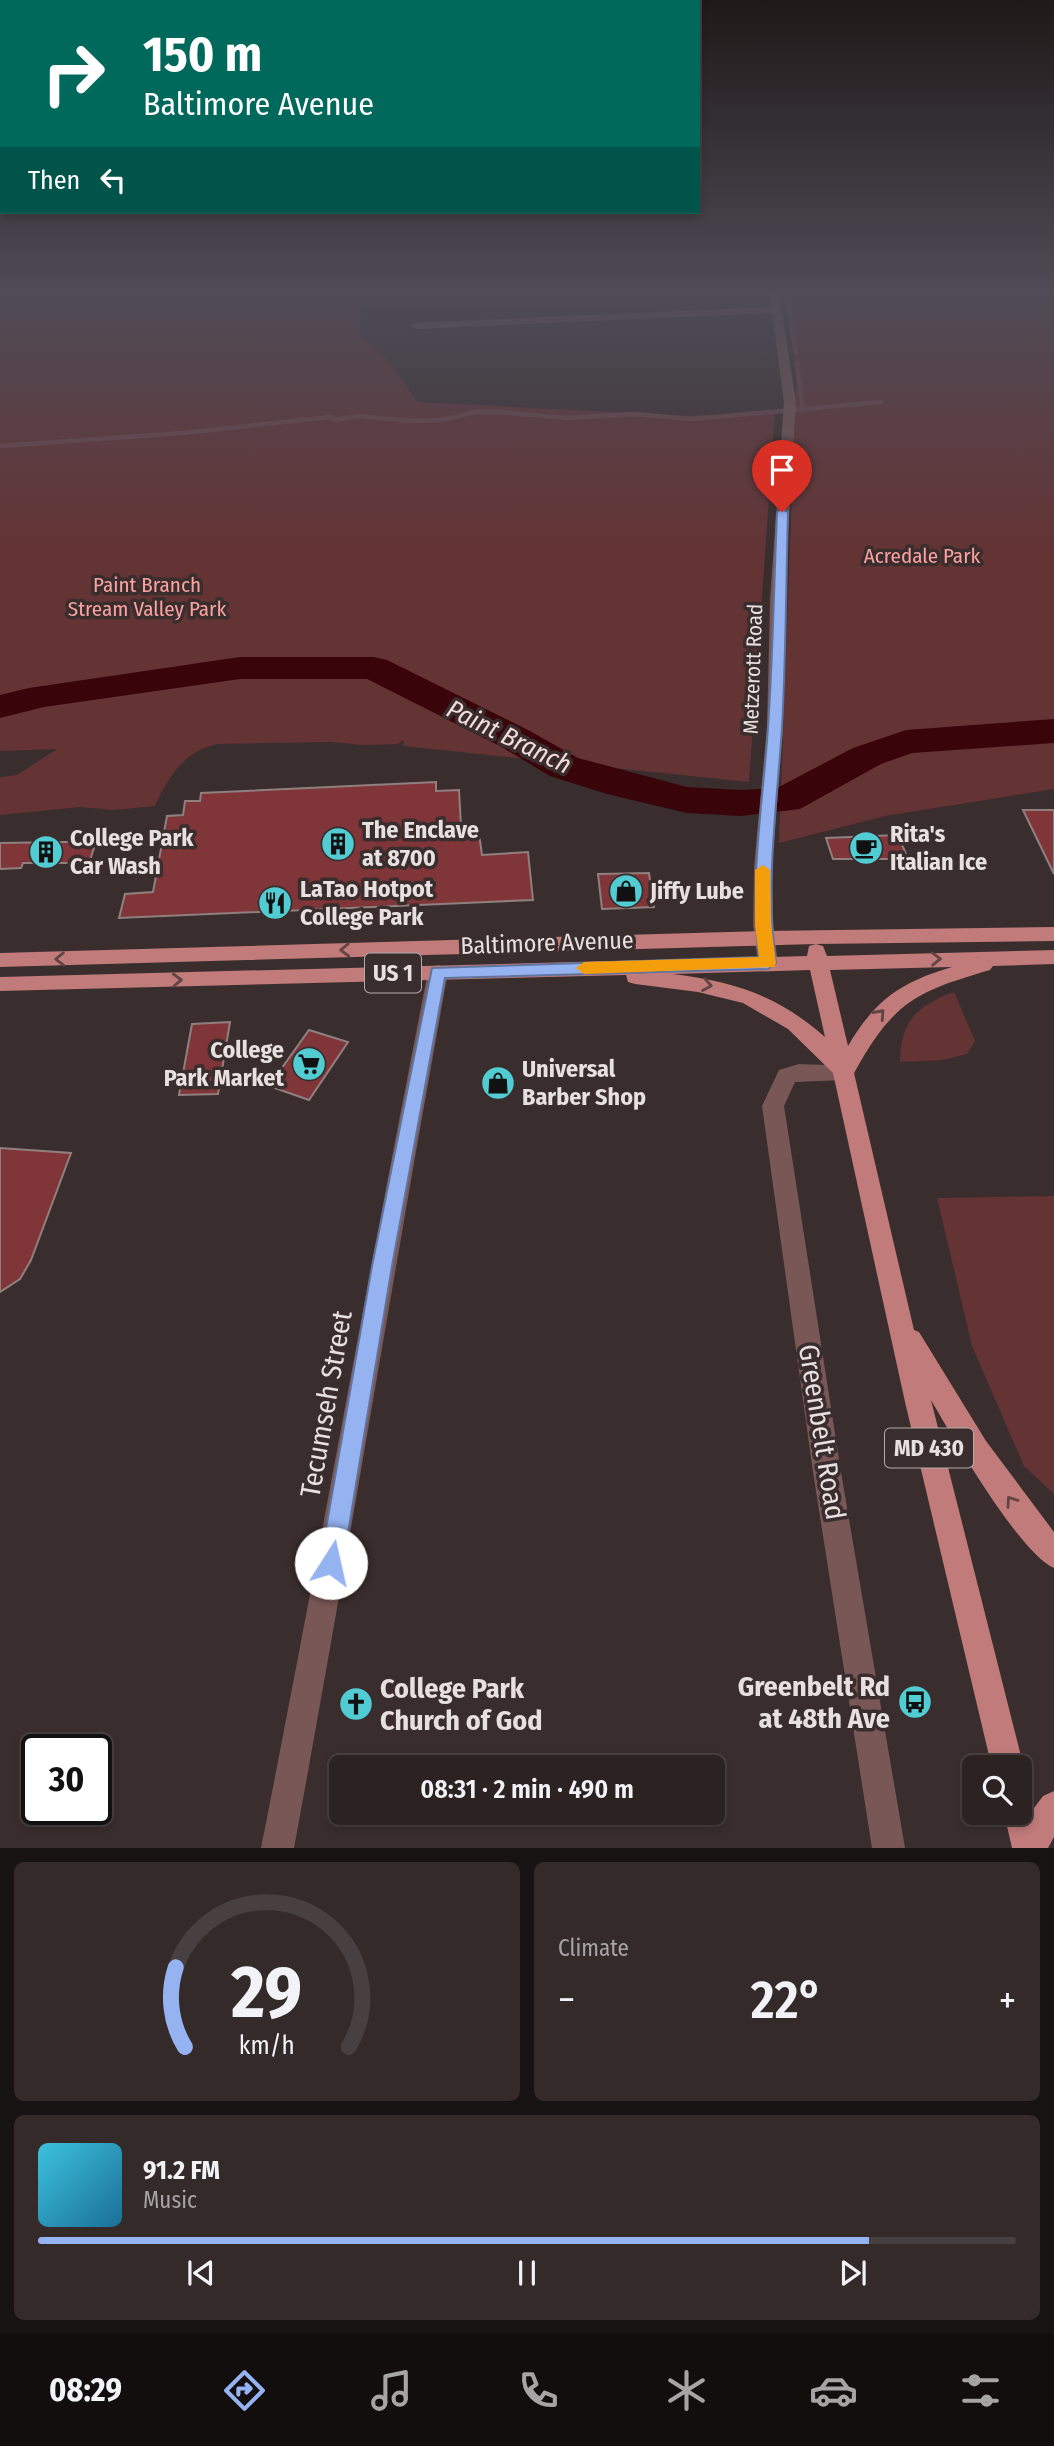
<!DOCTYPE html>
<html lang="en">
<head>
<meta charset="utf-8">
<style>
	:root { --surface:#2c2222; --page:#342a2a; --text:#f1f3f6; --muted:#a6a4a5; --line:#483f40; --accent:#95b2f1 }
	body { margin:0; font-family:"Fira Sans Condensed",sans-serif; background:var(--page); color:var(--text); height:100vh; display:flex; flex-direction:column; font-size:26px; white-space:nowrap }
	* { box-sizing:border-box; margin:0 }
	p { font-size:23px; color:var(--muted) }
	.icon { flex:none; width:38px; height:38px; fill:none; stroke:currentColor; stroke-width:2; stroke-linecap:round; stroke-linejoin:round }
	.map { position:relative; height:1848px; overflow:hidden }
	.details { display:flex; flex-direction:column; gap:14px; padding:14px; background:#181313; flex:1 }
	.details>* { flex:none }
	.guide { position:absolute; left:0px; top:0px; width:700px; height:214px; box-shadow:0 4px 10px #0003,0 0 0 2px var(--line); background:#00695c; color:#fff; overflow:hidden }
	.fabs { position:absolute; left:962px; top:1755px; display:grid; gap:14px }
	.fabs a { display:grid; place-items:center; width:70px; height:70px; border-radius:10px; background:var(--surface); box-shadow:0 4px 10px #0003,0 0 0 2px var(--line); font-size:35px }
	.speed { position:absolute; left:21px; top:1734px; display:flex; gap:14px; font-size:35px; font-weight:700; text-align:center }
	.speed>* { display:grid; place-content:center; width:91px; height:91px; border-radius:50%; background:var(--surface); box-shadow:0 4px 10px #0003,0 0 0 2px var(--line); line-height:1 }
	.speed .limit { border:4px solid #111; border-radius:10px; background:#fff; color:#111 }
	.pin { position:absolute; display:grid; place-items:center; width:60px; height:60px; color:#fff; margin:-72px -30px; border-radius:50% 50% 50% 0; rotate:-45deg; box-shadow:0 0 7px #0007 }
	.pin .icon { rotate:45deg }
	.me { position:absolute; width:77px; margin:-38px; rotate:10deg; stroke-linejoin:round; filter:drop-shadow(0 0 5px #0008) }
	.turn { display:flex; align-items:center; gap:24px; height:147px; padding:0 28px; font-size:32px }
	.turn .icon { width:91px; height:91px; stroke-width:2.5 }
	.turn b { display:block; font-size:49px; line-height:60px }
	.then { display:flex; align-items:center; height:66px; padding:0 28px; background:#0003; gap:14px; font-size:26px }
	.big { font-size:52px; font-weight:600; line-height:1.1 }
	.details .tile { flex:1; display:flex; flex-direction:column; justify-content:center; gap:10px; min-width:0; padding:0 24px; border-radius:10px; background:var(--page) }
	.details .dial { align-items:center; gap:0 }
	.dial svg { height:182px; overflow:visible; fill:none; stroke:var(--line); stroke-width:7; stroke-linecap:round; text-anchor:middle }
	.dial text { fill:var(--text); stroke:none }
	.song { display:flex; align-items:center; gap:21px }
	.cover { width:84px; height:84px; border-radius:10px; background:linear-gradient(135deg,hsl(190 70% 55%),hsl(200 70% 35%)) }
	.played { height:7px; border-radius:4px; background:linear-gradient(90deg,var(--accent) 85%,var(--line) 85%) }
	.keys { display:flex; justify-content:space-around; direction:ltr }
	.heat { display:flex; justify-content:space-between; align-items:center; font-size:38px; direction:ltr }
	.details .tiles { flex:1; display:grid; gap:14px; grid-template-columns:1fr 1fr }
	.tile:last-child { grid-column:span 2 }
	.trip { position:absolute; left:329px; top:1755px; width:396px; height:70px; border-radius:10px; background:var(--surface); box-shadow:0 4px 10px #0003,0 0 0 2px var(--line); font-weight:600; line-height:70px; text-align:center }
	.tab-bar { display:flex; height:112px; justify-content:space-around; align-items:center; background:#120e0e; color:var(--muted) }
	.tab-bar .icon { width:49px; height:49px }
	.tab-bar .on { color:var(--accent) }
	.tab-bar b { font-size:32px; color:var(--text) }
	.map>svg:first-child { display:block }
	.green { fill:#643334 }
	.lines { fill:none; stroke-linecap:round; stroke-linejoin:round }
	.stream { stroke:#6e464a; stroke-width:4.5 }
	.river { fill:#39040a; fill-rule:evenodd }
	.building { fill:#803639; stroke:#8f807f; stroke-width:2 }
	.minor { fill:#795756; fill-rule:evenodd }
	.primary { fill:#c07b7a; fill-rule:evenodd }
	.oneway { stroke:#624444 }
	.route { fill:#95b2f1; stroke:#61749d; stroke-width:2 }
	.slow { fill:#f59e0b }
	.labels { text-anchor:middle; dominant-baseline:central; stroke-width:7; stroke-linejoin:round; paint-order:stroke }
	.far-park-label { font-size:21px; fill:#fba2a1; stroke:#3a2d2d }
	.far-street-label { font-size:21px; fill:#e8e0df; stroke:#3a2d2d }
	.shield { fill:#3a2d2d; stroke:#b4aaaa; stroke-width:2 }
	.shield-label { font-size:23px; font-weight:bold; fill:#e8e0df }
	.poi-label { font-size:24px; font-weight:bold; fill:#e8e0df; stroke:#3a2d2d; text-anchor:start }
	.street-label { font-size:24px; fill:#e8e0df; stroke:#3a2d2d }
	.water-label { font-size:26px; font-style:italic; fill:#f4dcdb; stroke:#3a2d2d }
	.near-street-label { font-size:28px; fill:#e8e0df; stroke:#3a2d2d }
	.near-poi-label { font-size:28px; font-weight:bold; fill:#e8e0df; stroke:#3a2d2d; text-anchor:end }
</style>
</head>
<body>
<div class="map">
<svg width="1054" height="1848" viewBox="0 0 1054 1848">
	<rect width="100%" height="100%" fill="#3a2d2d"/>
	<g class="green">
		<path d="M0,294h365l-4,2 -1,39 29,27 29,40 271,14 86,-4 -26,370 -346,-36 1,-6 -7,4 -34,1 -32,-3 -113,2c-33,6 -51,34 -63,62l-42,4 -33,-3 -80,8v-38l17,-2 40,-26 -57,2z"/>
		<polygon points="788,294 1054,294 1054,789 885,816 779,843 796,383"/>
		<path d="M954,992l21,49 -8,13 -24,6 -43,2c0,-40 17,-57 54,-70z"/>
		<polygon points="1054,1196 1054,1494 1024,1466 972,1346 937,1198"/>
	</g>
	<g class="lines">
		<g class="stream">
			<polyline points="786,294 796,353"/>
			<polyline points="797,363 803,410"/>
			<polyline points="0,446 183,433 330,417 336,420 357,416 413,421 442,420 475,412 501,412 566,418 635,414 691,419 881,402"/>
		</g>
		<polygon class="river" points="240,657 374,657 387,660 528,730 578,758 687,787 741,790 777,788 853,748 906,730 1054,719 1054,743 912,753 881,764 800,809 741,816 687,813 607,794 550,776 500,746 367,679 240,679 44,707 0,718 0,695 29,688"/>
	</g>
	<g class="building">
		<polygon points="436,782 436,791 459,790 461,826 478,826 482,855 528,852 533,900 119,918 125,894 153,892 167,816 183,815 185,801 200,801 201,793"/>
		<polygon points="1023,810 1054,810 1054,874"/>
		<polygon points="898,835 908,859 833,859 826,838"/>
		<polygon points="64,842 96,842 89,863 23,863 21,868 0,869 0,843"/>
		<polygon points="649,873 654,907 602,909 598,874"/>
		<polygon points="230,1022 218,1094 179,1095 192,1024"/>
		<polygon points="309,1030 348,1042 309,1100 269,1086"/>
		<polygon points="0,1148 71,1153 31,1260 20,1279 0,1292"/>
	</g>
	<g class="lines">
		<g class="minor">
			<polygon points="769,294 779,294 796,402 784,600 783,727 772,867 773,925 778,963 768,970 758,963 753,925 754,867 767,727 770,600 784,402 772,313 416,329 411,326 416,323 771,307"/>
			<path d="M438,965l7,2 3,5c-53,292 -100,584 -154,876h-33c58,-292 109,-584 167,-876l3,-5z"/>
			<polygon points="799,1064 852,1066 855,1072 852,1078 844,1080 795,1082 784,1106 841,1472 905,1848 872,1848 813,1472 762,1106 779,1070"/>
		</g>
		<g class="primary">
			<path d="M1054,927v14l-238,3 7,2 4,10 227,-6v14l-61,2 -3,4c-76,22 -97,33 -136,103l60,257 5,2 67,109 68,91v36c-34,-14 -102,-132 -123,-168l93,368 -4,9v-9h-28l-87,-366 -72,-329 -45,-44 -45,-26 -45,-11 -63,-8 -7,-2 -2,-7 -626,16v-14l807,-21 2,-10 7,-2 -816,23v-14l764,-22zM952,967c-51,15 -77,33 -104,79l-18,-76zM810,970l15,67c-48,-42 -90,-55 -152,-63z"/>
			<polygon points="1054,1791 1054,1837 1048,1848 1012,1848 1004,1813 1020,1813 1020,1797 1031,1802 1034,1808 1043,1796"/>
		</g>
	</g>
	<defs><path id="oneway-chevron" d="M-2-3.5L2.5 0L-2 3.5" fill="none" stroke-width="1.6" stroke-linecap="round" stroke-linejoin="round" transform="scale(1.75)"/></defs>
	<g class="oneway">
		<use href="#oneway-chevron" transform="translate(345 950) rotate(178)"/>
		<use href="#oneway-chevron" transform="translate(60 959) rotate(179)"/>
		<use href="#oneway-chevron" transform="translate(936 959) rotate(-1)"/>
		<use href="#oneway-chevron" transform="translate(177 980) rotate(-2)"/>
		<use href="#oneway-chevron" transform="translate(707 985) rotate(9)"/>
		<use href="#oneway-chevron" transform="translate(880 1014) rotate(-48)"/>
		<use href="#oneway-chevron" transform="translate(1011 1501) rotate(-125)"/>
	</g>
	<linearGradient id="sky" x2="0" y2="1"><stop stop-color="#201919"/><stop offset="0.53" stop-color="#4f4c57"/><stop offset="1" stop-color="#4f4c57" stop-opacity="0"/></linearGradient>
	<rect width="1054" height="552" fill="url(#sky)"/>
	<path class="route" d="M782,509l6,3c-2,72 -2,144 -6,215 -5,80 -17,156 -6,236l-8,6 -323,9 -53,288 -49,297 -3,8 -9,4 -8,-4 -3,-8 52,-297 60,-298 327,-11c-10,-77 4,-153 9,-230 5,-71 6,-143 9,-215z"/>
	<polygon class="slow" points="763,865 770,870 771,925 776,963 774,967 584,974 576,968 584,962 759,957 755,925 755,870"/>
	<defs>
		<g id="building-disc" transform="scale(1.75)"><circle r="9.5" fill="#51ccd3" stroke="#3a2d2d"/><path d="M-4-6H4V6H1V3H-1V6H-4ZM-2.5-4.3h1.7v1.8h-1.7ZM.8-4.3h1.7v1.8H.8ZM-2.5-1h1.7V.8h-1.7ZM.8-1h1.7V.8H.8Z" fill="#111"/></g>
		<g id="cafe-disc" transform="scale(1.75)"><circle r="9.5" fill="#51ccd3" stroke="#3a2d2d"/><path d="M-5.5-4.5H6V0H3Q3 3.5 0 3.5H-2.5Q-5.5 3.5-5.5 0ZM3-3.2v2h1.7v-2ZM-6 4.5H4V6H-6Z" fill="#111"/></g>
		<g id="shop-disc" transform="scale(1.75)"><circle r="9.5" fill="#51ccd3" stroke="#3a2d2d"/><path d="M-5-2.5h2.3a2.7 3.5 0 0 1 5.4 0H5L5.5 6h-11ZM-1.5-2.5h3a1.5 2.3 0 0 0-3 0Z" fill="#111"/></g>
		<g id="restaurant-disc" transform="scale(1.75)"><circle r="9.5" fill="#51ccd3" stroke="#3a2d2d"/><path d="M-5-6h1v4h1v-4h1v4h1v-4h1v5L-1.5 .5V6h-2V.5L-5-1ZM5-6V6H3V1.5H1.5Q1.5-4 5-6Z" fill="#111"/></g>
		<g id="supermarket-disc" transform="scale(1.75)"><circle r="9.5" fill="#51ccd3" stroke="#3a2d2d"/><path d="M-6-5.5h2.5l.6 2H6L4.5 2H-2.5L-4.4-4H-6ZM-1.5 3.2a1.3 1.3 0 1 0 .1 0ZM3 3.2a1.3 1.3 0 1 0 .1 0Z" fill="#111"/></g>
		<g id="bus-disc" transform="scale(1.75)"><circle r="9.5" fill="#51ccd3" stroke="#3a2d2d"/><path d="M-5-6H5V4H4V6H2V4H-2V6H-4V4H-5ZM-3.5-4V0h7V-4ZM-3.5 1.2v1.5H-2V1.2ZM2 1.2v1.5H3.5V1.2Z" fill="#111"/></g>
		<g id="church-disc" transform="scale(1.75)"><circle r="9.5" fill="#51ccd3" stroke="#3a2d2d"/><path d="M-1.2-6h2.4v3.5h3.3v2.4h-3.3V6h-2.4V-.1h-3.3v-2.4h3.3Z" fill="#111"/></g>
	</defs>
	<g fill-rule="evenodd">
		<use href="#building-disc" x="338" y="844"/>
		<use href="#cafe-disc" x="866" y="848"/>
		<use href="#building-disc" x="46" y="852"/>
		<use href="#shop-disc" x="626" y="891"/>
		<use href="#restaurant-disc" x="275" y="903"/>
		<use href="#supermarket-disc" x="309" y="1064"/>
		<use href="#shop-disc" x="498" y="1083"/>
		<use href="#bus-disc" x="915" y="1702"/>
		<use href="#church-disc" x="356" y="1704"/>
	</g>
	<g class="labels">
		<g class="far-park-label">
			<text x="922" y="556">Acredale Park</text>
			<text x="147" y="585">Paint Branch<tspan x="147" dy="24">Stream Valley Park</tspan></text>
		</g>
		<g class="far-street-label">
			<text transform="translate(753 669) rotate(-88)">Metzerott Road</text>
		</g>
		<g class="shield">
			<rect x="365" y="953.5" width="56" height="39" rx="5"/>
			<rect x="885" y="1428.5" width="88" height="39" rx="5"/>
		</g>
		<g class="shield-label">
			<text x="393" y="973">US 1</text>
			<text x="929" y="1448">MD 430</text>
		</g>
		<g class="poi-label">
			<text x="362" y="830">The Enclave<tspan x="362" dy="28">at 8700</tspan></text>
			<text x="890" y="834">Rita's<tspan x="890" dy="28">Italian Ice</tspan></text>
			<text x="70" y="838">College Park<tspan x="70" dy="28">Car Wash</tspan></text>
			<text x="300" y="889">LaTao Hotpot<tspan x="300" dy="28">College Park</tspan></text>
			<text x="650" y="891">Jiffy Lube</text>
			<text x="284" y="1050" text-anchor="end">College<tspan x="284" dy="28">Park Market</tspan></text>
			<text x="522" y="1069">Universal<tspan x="522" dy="28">Barber Shop</tspan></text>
		</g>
		<g class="street-label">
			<text transform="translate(547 943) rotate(-2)">Baltimore Avenue</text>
		</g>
		<g class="water-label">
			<text transform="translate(509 737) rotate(26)">Paint Branch</text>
		</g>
		<g class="near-street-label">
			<text transform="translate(326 1404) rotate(-80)">Tecumseh Street</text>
			<text transform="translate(822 1432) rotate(81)">Greenbelt Road</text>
		</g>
		<g class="near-poi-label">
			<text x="890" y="1686">Greenbelt Rd<tspan x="890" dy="32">at 48th Ave</tspan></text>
			<text x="380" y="1688" text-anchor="start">College Park<tspan x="380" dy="32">Church of God</tspan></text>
		</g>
	</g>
</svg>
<div class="fabs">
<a><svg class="icon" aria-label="search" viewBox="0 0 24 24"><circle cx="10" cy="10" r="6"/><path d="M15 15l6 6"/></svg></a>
</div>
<div class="speed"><div class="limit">30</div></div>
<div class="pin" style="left:782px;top:512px;background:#d93025"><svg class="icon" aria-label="arrive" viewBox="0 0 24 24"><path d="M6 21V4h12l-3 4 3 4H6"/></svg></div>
<svg class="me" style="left:331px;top:1563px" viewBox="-20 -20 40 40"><circle r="19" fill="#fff"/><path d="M0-13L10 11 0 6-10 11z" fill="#95b2f1"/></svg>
<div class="trip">08:31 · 2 min · 490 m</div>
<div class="guide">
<div class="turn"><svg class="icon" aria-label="right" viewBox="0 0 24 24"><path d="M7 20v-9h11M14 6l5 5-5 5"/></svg><div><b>150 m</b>Baltimore Avenue</div></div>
<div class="then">Then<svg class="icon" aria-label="left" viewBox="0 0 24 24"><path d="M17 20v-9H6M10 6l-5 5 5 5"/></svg></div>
</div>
</div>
<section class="details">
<div class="tiles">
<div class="tile dial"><svg viewBox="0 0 100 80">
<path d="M14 69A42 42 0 1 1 86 69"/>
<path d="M14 69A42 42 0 0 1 10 34" stroke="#95b2f1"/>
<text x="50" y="56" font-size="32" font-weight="700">29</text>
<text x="50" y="72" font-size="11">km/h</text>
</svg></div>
<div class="tile"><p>Climate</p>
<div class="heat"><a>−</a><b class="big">22°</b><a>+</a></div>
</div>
<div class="tile">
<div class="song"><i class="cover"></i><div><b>91.2 FM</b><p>Music</p></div></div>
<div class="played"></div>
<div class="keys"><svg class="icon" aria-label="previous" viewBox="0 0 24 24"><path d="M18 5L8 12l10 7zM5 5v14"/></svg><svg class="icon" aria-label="pause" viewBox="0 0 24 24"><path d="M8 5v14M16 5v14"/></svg><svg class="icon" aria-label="next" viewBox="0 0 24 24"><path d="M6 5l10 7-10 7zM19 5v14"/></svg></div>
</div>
</div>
</section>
<nav class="tab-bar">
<b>08:29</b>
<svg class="icon on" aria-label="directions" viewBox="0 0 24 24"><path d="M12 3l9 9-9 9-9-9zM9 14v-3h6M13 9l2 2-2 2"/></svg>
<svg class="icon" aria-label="music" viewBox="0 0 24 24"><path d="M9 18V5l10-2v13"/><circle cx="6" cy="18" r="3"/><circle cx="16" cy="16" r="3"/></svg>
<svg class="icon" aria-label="phone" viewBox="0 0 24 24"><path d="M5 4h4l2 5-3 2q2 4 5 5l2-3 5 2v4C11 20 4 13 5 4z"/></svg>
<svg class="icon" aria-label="climate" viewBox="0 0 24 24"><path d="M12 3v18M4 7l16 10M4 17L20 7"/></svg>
<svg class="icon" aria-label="car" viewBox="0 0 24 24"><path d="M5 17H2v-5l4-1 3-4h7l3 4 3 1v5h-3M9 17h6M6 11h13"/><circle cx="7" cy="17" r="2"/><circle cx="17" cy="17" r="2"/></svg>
<svg class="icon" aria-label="filters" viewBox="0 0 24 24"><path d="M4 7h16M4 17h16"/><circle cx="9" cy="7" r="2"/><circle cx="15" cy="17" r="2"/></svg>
</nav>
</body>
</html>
